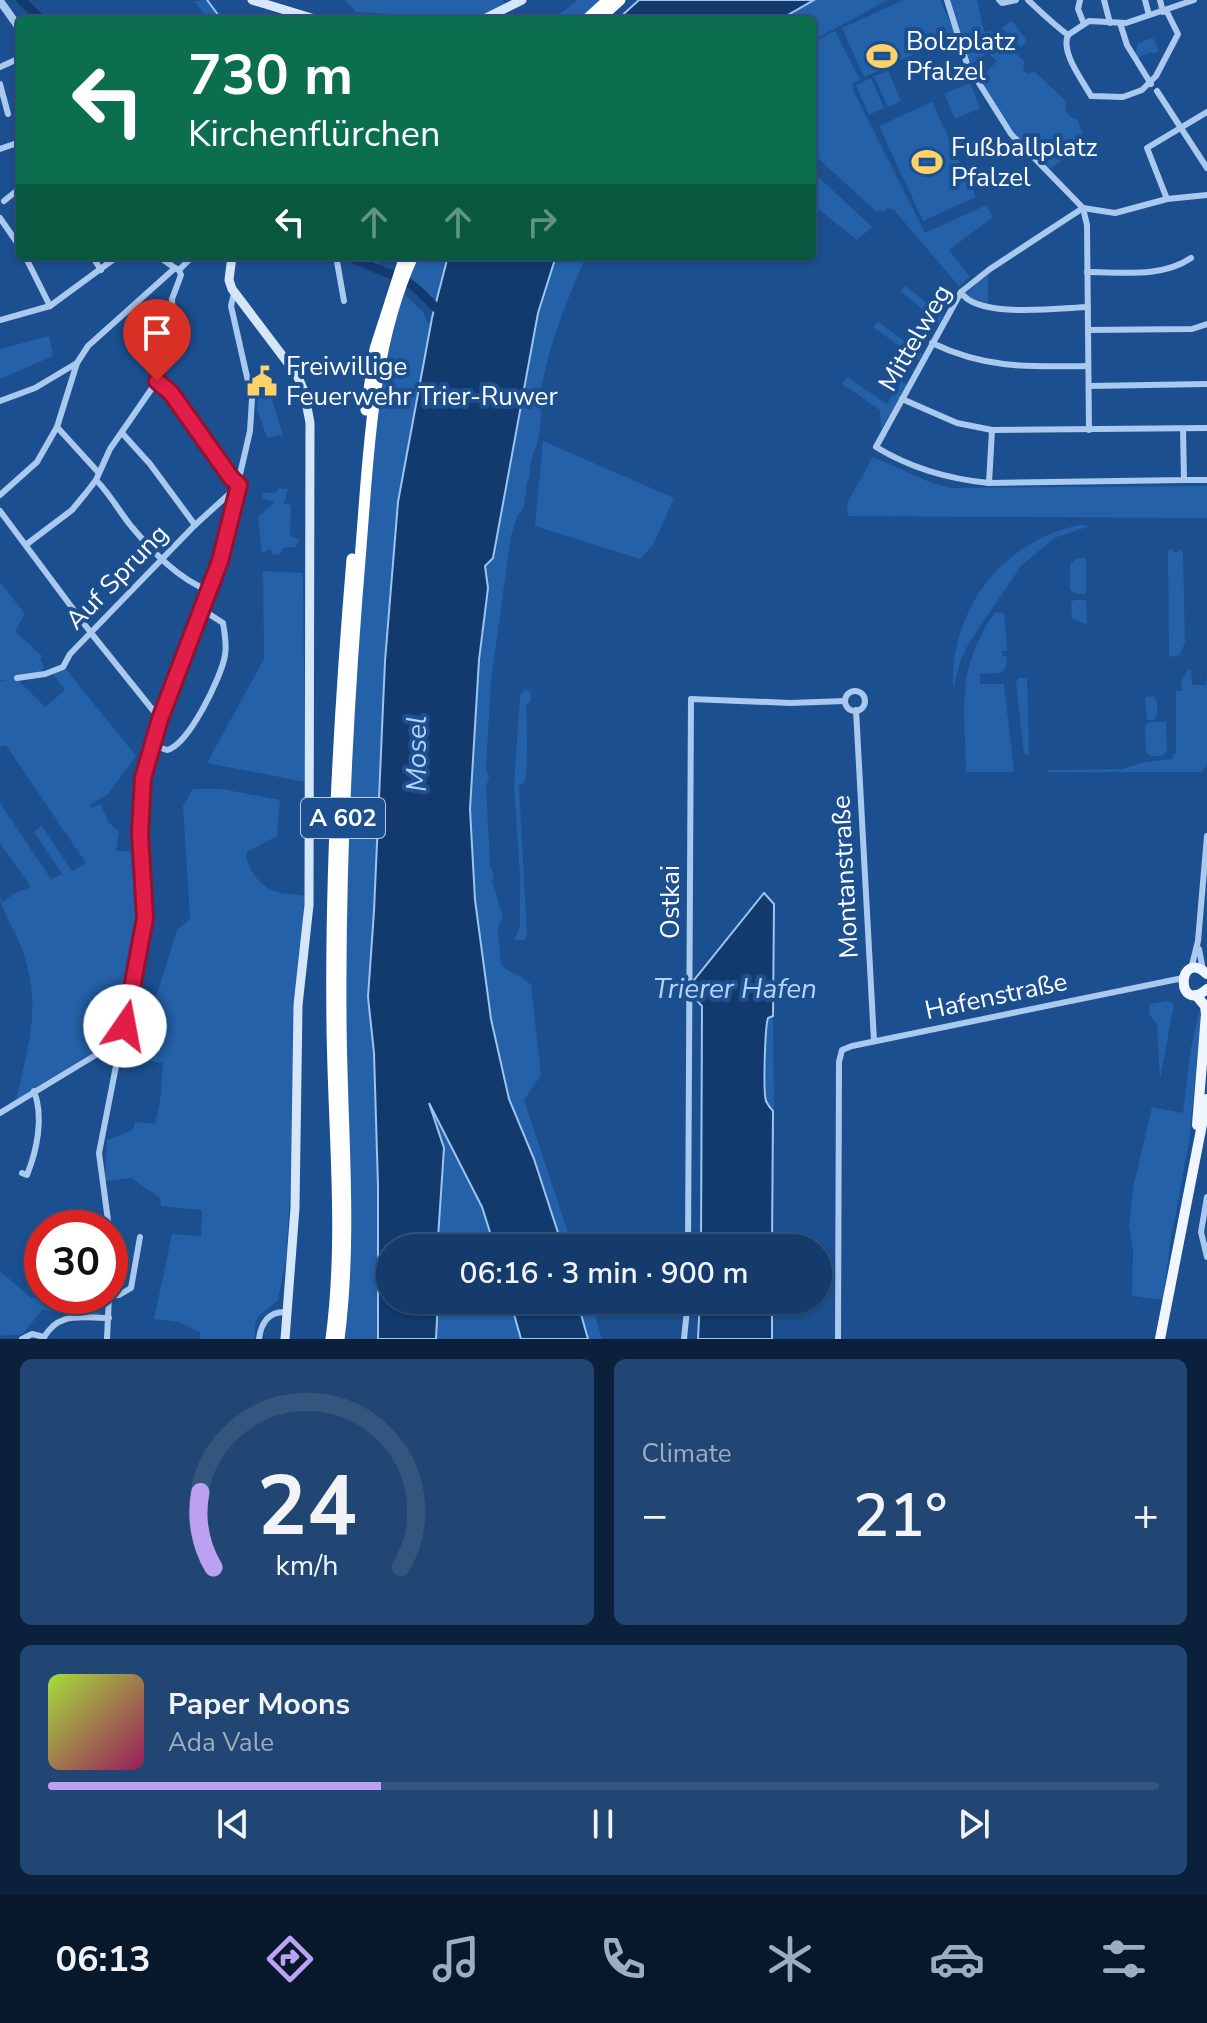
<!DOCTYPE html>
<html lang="en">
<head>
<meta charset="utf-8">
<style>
	:root { --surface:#143b6b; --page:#214673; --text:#f1f3f6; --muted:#9dadc1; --line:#33557e; --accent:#bca0f2 }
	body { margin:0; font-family:"Nunito Sans",sans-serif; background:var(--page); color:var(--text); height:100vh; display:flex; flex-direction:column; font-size:30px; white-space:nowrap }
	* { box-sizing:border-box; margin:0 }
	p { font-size:26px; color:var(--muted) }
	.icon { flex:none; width:44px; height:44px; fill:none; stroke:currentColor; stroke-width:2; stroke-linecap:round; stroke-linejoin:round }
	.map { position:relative; height:1339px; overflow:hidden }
	.drawer { display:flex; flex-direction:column; gap:20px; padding:20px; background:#0b203b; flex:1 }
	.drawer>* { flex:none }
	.top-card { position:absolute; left:16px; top:16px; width:800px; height:244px; border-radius:8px; box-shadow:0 2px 6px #0004,0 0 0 2px var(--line); background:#0b6e4f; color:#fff; overflow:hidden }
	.speed { position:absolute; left:24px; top:1210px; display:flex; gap:16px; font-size:40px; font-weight:700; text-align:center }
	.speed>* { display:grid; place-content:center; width:104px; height:104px; border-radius:50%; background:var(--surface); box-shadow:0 2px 6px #0004,0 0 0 2px var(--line); line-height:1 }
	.speed .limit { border:12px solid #d22; background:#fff; color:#111 }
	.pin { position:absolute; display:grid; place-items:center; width:68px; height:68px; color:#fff; margin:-82px -34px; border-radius:50% 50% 50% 0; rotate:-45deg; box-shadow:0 0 8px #0007 }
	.pin .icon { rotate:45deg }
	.me { position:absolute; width:88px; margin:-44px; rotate:12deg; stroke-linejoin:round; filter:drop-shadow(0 0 6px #0008) }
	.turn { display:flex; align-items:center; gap:28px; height:168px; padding:0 40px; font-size:36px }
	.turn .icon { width:104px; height:104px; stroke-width:2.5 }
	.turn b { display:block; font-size:56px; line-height:68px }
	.lanes { display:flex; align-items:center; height:76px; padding:0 40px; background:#0003; justify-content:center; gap:40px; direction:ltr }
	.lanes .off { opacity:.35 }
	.big { font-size:60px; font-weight:600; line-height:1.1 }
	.drawer .widget { flex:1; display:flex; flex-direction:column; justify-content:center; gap:12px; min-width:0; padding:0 28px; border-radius:12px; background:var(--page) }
	.drawer .dial { align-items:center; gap:0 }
	.dial svg { height:208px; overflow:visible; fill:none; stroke:var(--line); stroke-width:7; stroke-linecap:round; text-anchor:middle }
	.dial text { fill:var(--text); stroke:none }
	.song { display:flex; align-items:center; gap:24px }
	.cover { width:96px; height:96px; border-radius:12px; background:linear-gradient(135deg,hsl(80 70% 55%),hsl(330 70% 35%)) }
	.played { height:8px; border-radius:4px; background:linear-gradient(90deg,var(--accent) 30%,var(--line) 30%) }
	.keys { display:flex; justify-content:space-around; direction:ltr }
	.heat { display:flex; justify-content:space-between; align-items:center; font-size:44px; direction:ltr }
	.drawer .tiles { flex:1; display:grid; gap:20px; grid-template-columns:1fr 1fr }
	.widget:last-child { grid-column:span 2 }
	.trip { position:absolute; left:376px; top:1234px; width:456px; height:80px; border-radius:40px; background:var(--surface); box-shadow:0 2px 6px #0004,0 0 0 2px var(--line); font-weight:600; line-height:80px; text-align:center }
	.tab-bar { display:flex; height:128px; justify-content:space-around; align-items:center; background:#08182b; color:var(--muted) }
	.tab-bar .icon { width:56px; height:56px }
	.tab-bar .current { color:var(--accent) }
	.tab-bar b { font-size:36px; color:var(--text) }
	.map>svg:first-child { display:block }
	.green { fill:#2461a8 }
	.water { fill:#123a6d; stroke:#9cc4f0; stroke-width:2 }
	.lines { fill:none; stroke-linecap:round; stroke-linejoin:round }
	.stream { stroke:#9cc4f0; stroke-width:2 }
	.river { stroke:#123a6d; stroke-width:9 }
	.minor { stroke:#a9c9ee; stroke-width:6 }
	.tertiary { stroke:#a9c9ee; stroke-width:8 }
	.secondary { stroke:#d6e6fa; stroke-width:9 }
	.primary { stroke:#f0f6ff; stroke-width:10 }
	.motorway { stroke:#fff; stroke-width:11 }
	.route-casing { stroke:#92132f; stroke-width:20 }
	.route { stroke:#e11d48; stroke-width:14 }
	.labels { text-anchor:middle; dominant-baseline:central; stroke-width:8; stroke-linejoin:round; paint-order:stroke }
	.shield { fill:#1b4f8f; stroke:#bbcadd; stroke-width:2 }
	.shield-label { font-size:24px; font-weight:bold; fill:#fff }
	.poi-label { font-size:26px; fill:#fff; stroke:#1b4f8f; text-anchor:start }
	.street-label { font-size:26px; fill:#fff; stroke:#1b4f8f }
	.water-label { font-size:28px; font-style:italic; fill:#b5d3f5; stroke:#1b4f8f }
</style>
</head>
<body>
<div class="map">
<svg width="1207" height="1339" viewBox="0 0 1207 1339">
	<rect width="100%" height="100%" fill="#1b4f8f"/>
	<g class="green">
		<polygon points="208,0 223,20 210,20 194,1"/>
		<polygon points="343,0 503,0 507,8 483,20 428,20 427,16 356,12 346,1"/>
		<polygon points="578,0 601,0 579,20 551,20"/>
		<polygon points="814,0 888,0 812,41 812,20 779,20"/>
		<polygon points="903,0 940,0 956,35 864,77 842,28"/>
		<path d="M951,0h26l7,32 8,-1 33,31 -2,9 6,3 5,-3 32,30c-2,9 1,17 11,18l8,21 -10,4 2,4 -27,21 -37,-38 -33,-52 17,-18 -9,-8 -17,11 -20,-55z"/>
		<polygon points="1012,21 1027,41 1021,47 1001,28"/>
		<polygon points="835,31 860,80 853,83 853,90 925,233 986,205 993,217 949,250 970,277 959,286 894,210 887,208 884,211 876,211 812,153 812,43"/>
		<polygon points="1153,38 1159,51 1153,54 1150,52 1138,58 1135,54 1138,43"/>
		<polygon points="888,71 901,101 888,107 874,76"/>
		<polygon points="871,78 884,108 869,115 856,85"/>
		<polygon points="970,83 980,108 955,119 944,94"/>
		<polygon points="932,102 976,197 923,221 879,126"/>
		<polygon points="812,171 872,227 857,240 812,204"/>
		<polygon points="346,256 380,256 375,271 361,267"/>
		<polygon points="418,256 448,256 436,300 409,281"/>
		<path d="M556,256h30c-18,43 -36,84 -44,130 -3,16 1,33 -3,50 -3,15 -11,24 -9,41l-3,5 -3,26 -7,8 -6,20 -20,144 -5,88 3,10 -3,8 4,79 4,11 -2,7c6,10 4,20 11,31 -1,6 -6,13 -5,19 1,5 2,31 4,33 9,8 19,8 29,19l10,90 -17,25 49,148h-10l-29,-89 -25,-60 -18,-80 -16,-119 -5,-91 9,-149 9,-72 -3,-22 8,-8 45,-245z"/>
		<polygon points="988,274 988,305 969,299 966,293"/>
		<polygon points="905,286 943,315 939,324 901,291"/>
		<polygon points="404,294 424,313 427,322 431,323 398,502 380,747 374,911 368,997 374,1053 379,1214 379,1333 378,1339 343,1339 345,840 371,470 379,401 390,337"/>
		<polygon points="878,322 922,354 919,360 873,327"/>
		<polygon points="49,336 53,356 0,379 0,349"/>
		<polygon points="847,377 887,404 902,381 907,384 881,430 880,410 842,384"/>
		<polygon points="269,390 283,435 267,438 257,408 259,393"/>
		<polygon points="543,441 674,498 653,545 640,559 535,526"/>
		<polygon points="873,457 932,483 952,488 1207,486 1207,518 848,516 847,503"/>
		<polygon points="279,488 288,489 284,504 291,505 290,536 300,540 295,547 283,548 279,555 273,554 270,549 262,553 258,517 275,502 263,499 263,493 275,493"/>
		<path d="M1080,525l10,1 -36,12 -33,28 -52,77 -8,16 -8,30c-3,-80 49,-148 127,-164z"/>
		<polygon points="1173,549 1174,552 1178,552 1178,549 1183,552 1185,642 1180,655 1169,657 1168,550"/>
		<polygon points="1086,558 1086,594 1076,594 1070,590 1070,564 1076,559"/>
		<polygon points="263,571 303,573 305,782 207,763 264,659"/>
		<path d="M0,582l25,32 -10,17 27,25 -2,3 4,8 -6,7 -20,6 27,27 20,-17 -12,-16 11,-7 72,89 -28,38 -18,11 2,3 9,-4 7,18 11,10 -3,19 23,1 4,61 -24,116 -11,14 -92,57c13,-57 26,-93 6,-151 -6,-19 -22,-38 -22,-55l3,8 10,-8 18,-7 -31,-44v-40l51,76 11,-5 -28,-42 8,-6 30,45 14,-8 -80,-118 -6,2v-66l8,-1h-8z"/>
		<polygon points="1074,600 1086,600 1087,625 1072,618 1071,603"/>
		<path d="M995,612l9,1 3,38h-5v5l5,1 -1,10 -5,6 -21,1v10h24l10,88h-48c-1,-66 -11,-101 29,-160z"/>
		<polygon points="1188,670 1191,670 1192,685 1206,685 1207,673 1207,764 1202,772 1049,772 1049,770 1122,769 1145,762 1172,759 1176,751 1176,691 1182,691 1181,682"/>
		<polygon points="1027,678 1029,754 1027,755 1024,753 1016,683 1018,678"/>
		<path d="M526,689l5,3v8l-5,6c1,12 2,66 -1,76l-6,4 8,150 -2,4h-11l6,-13v-52l-6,-88 6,-92z"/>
		<polygon points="1153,696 1157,701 1157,715 1154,720 1147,720 1145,697"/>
		<polygon points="1149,722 1166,722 1167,751 1161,756 1151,756 1146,752 1145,726"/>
		<path d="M193,789h29l58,11 -3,36 -30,16c-3,13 11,31 24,38 9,4 23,4 33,6l-2,54 -9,57 -2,169 -5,83 -8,41 -19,16 -4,7v16h-55v-7l-22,-10 -24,-3 18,-85 29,2 1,-26 -41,-4 -1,-8 -29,-20 -26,3 2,-41 26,-10 2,-8 20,2 5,-21 3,-40 -39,-7 6,-31 16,4 31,-99 13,-11 -7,-113z"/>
		<polygon points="1167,1001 1174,1004 1160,1079 1157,1024 1149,1014 1149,1004"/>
		<polygon points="1199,1012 1201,1016 1189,1142 1170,1244 1163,1300 1132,1296 1133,1251 1129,1225 1134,1184 1152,1107 1183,1113 1191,1048"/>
		<polygon points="773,1016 774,1108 773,1111 766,1102 766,1024 768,1018"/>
		<polygon points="428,1102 482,1207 495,1248 440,1248 438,1238 444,1148"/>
		<polygon points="0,1271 31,1298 100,1298 100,1317 77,1317 76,1314 42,1310 23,1334 0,1336"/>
		<polygon points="438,1300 510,1300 521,1339 436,1339"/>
		<polygon points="577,1300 590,1300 602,1339 588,1339"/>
	</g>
	<g class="water">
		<polygon points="639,0 814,0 779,20 617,20"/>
		<polygon points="448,256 556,256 538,313 493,558 485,566 488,588 479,660 470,809 475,900 491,1019 509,1099 534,1159 563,1248 495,1248 482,1207 429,1103 444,1148 438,1238 440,1248 390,1248 390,1300 438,1300 436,1339 378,1339 378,1186 374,1053 368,997 374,911 385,661 398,502 432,318"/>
		<path d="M764,893l10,11 -1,112 -5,2c-3,8 -5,73 -2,83 1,2 5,8 7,10l-1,137h-71l1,-242 -7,-8 -1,-18z"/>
		<polygon points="510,1300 577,1300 588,1339 521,1339"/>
		<polygon points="700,1300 772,1300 772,1339 698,1339"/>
	</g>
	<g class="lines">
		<polyline class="stream" points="207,0 222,20"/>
		<g class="river">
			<polyline points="21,0 41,19 51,20"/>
			<path d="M349,256c19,12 40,15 60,27 12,8 22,21 34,31"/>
		</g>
		<g class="minor">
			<polyline points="947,0 967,64 1011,134 1083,208 1115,213 1167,199 1207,195"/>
			<polyline points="999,0 1002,3 1016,0"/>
			<path d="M1028,0c13,12 25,24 40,35"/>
			<polyline points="1080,0 1078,9 1084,24"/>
			<polyline points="1104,0 1110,23"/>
			<polyline points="1145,0 1149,15"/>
			<polyline points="1160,0 1163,12"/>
			<polyline points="1120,23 1127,45 1151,84"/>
			<path d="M1068,35c-8,17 15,46 23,61l32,1 19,-7 14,-14 22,-42 -12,-24"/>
			<polyline points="1068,35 1089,21 1126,23 1194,0"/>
			<polyline points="0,67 20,58"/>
			<polyline points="0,84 8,114"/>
			<polyline points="1157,91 1207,168"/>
			<polyline points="0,149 20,142"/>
			<polyline points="1167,199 1147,148 1207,112"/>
			<polyline points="4,201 20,188"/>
			<path d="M1083,208l-93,61 -29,23 -85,155c36,22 72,32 113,36l195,-3 -1,-51"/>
			<polyline points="1083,208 1087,225 1089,430"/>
			<polyline points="0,218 20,247"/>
			<polyline points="25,256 50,306"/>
			<polyline points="92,256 101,270"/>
			<polyline points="158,256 175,268"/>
			<polyline points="336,256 344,301"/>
			<path d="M1087,272c34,0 75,6 104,-14"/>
			<path d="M961,292c15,27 99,16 127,15"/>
			<polyline points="0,320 50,306 118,256"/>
			<polyline points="1088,330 1192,329 1207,324"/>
			<path d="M932,343c54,26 98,24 156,23"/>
			<polyline points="1089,386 1207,384"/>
			<polyline points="902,399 957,423 992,430 1207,428"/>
			<polyline points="0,401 35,388 77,363"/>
			<polyline points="57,427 98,472"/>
			<polyline points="122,433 150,464 195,525"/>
			<path d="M96,480c14,14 23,31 35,46 21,25 48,54 79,65"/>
			<polyline points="1184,480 1207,480"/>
			<polyline points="989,483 992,430"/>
			<polyline points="0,495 37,462 57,427 77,363 88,346 175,268 179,270 193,256"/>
			<polyline points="0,511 91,633 160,719"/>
			<polyline points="27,544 72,510 86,493 96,480 110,449 157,381 173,332 172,299 181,275 179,270"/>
			<polyline points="17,678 45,674 63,667 70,654 195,525 239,485 232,479 171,393 157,381"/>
			<circle cx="855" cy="701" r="10"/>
			<polyline points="856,710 874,1041"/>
			<path d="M152,745l15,5c21,-4 55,-74 58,-95 2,-10 0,-21 -2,-32l-20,-13"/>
			<polyline points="1199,949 1203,970"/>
			<polyline points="1191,969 1198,941 1207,836"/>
			<polyline points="0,1113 99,1053 122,1035"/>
			<path d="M22,1173l5,2c10,-25 17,-58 7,-84"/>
			<polyline points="1207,1197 1201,1232 1207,1257"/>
			<polyline points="109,1228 99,1153 145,918 140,833 143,778 160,719 220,561 250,431 252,399 231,306 234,293"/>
			<polyline points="688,1248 691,699 790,703 845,701"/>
			<polyline points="110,1296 119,1295 131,1288 140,1237"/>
			<polyline points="22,1339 32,1334 44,1337"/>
			<path d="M43,1339c15,-28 37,-21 66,-21"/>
			<polyline points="107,1339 109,1296"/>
			<path d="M259,1339c2,-16 10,-28 27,-27"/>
			<polyline points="684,1339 688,1300"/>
			<polyline points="838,1339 839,1062 842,1050 852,1046 1183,978"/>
		</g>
		<polyline class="tertiary" points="0,1 20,29"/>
		<g class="secondary">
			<polyline points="252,0 318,20"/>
			<polyline points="482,20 522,0"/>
			<polyline points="232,256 229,280 232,289 297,375 304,391 310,423 309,905 298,1005 295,1208 285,1339"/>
		</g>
		<g class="primary">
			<path d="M1207,974c-30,-27 -32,42 0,15"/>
			<polyline points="1196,995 1205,1006 1206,1014 1197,1125"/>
			<polyline points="1160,1339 1207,1099"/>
		</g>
		<g class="motorway">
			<polyline points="586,20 608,0"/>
			<polyline points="598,20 620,0"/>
			<polyline points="366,410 375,349 405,256"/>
			<path d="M331,1339c14,-104 2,-210 1,-315 -2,-156 7,-310 20,-465"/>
			<path d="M339,1339c14,-108 2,-218 2,-327 -1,-156 7,-310 20,-465 8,-98 11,-201 52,-291"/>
		</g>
	</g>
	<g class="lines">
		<g class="route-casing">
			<polyline id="route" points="125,1026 145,918 140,833 143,778 160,719 220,561 239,485 232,479 171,393 157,381"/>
		</g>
		<use href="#route" class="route"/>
	</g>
	<defs>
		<g id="stadium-bare" transform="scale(2.4)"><path d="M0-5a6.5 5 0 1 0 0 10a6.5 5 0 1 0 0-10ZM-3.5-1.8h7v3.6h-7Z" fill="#ffd166" stroke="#1b4f8f" stroke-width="2.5" paint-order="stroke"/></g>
		<g id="civic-bare" transform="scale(2.4)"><path d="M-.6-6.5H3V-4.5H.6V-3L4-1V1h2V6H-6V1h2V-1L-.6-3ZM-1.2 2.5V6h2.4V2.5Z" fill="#ffd166" stroke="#1b4f8f" stroke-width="2.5" paint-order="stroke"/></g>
	</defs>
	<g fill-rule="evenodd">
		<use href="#stadium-bare" x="882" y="56"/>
		<use href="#stadium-bare" x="927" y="162"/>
		<use href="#civic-bare" x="262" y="381"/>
	</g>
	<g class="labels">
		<rect class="shield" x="301" y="798" width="84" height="40" rx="6"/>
		<g class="shield-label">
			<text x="343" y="818">A 602</text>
		</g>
		<g class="poi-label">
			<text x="906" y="41">Bolzplatz<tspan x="906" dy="30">Pfalzel</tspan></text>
			<text x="951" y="147">Fußballplatz<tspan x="951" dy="30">Pfalzel</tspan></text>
			<text x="286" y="366">Freiwillige<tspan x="286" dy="30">Feuerwehr Trier-Ruwer</tspan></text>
		</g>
		<g class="street-label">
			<text transform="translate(915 338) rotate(-60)">Mittelweg</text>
			<text transform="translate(117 577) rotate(-46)">Auf Sprung</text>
			<text transform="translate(845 877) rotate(-93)">Montanstraße</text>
			<text transform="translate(670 902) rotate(-90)">Ostkai</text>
			<text transform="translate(996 996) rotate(-12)">Hafenstraße</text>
		</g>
		<g class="water-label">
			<text transform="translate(417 754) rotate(-90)">Mosel</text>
			<text x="735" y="989">Trierer Hafen</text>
		</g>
	</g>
</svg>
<div class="speed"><div class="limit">30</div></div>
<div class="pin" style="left:157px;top:381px;background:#d93025"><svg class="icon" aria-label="arrive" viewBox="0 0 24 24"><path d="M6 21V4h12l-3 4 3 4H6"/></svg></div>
<svg class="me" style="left:125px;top:1026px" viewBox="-20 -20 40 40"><circle r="19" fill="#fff"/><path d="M0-13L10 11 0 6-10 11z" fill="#e11d48"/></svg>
<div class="trip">06:16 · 3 min · 900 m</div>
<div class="top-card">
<div class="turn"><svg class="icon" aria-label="left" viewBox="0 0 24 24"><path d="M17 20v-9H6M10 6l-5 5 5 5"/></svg><div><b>730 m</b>Kirchenflürchen</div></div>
<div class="lanes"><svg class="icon" aria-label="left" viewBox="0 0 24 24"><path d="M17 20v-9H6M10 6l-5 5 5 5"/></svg><svg class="icon off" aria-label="ahead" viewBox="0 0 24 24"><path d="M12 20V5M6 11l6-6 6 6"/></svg><svg class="icon off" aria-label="ahead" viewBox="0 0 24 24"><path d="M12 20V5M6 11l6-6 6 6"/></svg><svg class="icon off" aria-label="right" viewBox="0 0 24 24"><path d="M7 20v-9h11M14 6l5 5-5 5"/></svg></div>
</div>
</div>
<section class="drawer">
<div class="tiles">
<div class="widget dial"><svg viewBox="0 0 100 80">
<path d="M14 69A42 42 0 1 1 86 69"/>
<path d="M14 69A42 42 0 0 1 9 40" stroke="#bca0f2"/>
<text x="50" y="56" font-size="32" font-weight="700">24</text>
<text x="50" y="72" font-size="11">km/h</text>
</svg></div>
<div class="widget"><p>Climate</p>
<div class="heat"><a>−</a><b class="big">21°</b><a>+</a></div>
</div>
<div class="widget">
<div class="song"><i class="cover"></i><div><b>Paper Moons</b><p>Ada Vale</p></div></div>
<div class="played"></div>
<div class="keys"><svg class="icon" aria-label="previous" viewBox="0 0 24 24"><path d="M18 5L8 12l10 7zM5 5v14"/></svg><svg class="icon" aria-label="pause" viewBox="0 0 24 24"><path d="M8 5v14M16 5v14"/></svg><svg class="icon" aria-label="next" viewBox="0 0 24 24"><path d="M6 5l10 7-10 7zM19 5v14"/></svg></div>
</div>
</div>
</section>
<nav class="tab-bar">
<b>06:13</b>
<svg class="icon current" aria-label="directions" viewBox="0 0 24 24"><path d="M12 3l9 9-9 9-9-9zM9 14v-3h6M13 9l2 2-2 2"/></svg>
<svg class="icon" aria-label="music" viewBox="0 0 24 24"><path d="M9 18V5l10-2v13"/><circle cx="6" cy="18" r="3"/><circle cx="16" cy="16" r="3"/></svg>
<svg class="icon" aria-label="phone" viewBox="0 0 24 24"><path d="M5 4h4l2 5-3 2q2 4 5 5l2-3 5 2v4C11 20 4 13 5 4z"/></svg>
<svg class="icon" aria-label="climate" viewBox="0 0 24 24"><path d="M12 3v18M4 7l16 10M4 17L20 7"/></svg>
<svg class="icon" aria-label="car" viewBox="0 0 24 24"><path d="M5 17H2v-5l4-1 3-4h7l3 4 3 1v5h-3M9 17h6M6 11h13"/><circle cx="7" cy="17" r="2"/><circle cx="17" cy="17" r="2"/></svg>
<svg class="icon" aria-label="filters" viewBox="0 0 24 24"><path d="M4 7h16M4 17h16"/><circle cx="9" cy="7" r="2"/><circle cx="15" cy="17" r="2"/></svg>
</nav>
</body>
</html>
